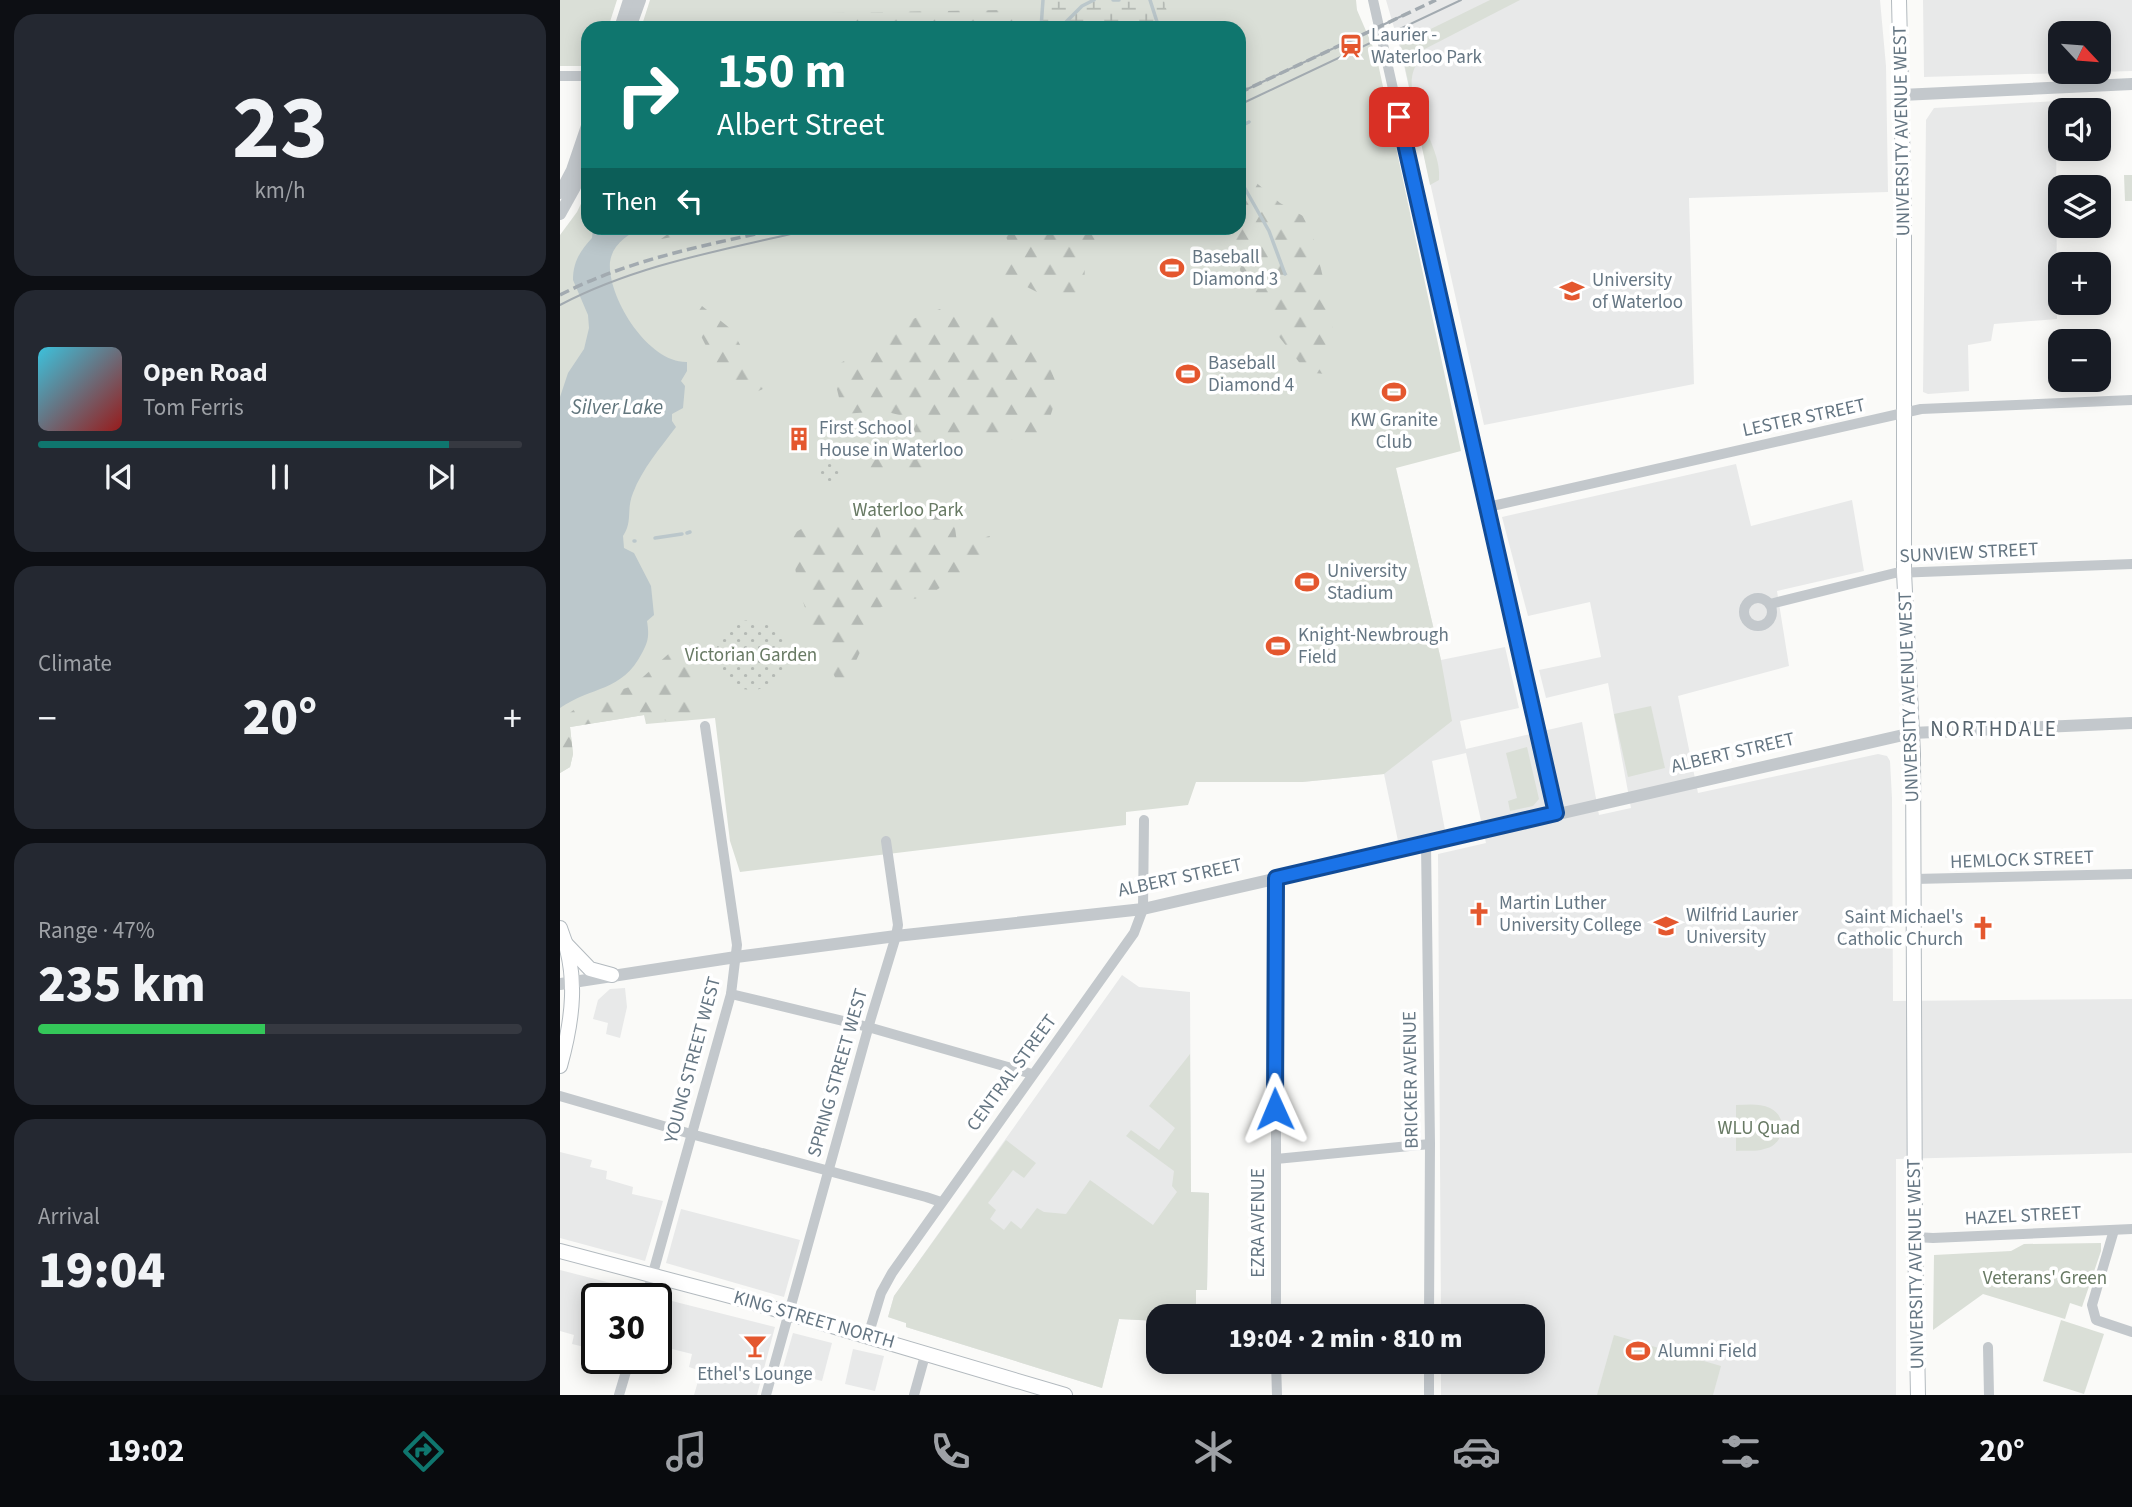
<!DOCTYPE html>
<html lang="en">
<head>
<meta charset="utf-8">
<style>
	:root { --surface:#171b24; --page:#242831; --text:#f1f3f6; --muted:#9ea1a6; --line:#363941; --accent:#0f766e }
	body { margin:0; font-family:"Source Sans 3",sans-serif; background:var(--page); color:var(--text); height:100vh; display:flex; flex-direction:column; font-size:26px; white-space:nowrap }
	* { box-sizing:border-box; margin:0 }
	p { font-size:23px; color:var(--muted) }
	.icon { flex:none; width:38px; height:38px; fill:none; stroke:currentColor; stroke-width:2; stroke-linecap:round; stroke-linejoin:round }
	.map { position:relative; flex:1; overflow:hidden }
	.sheet { display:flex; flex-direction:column; gap:14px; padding:14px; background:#0d0f14; width:560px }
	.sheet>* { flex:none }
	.guide { position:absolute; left:21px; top:21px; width:665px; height:214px; border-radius:21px; box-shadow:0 4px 18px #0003; background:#0f766e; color:#fff; overflow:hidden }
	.needle { width:46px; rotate:116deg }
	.controls { position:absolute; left:1488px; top:21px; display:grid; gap:14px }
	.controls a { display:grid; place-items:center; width:63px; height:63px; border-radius:14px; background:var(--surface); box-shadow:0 4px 18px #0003; font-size:35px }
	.speed { position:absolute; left:21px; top:1283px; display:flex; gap:14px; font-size:35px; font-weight:700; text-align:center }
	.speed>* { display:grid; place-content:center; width:91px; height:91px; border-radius:50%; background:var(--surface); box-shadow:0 4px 18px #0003; line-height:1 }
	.speed .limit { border:4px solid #111; border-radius:10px; background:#fff; color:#111 }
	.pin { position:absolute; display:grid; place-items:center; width:60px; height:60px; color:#fff; margin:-30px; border-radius:14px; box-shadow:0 4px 10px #0006 }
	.me { position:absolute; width:77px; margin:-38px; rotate:359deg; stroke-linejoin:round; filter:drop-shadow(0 0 5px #0008) }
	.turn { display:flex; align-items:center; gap:24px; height:147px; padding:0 21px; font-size:32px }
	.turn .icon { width:91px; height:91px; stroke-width:2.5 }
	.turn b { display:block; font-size:49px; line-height:60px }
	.then { display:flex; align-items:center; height:66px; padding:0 21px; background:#0003; gap:14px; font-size:26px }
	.big { font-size:52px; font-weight:800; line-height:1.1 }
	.sheet .tile { flex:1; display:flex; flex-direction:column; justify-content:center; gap:10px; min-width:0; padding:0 24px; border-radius:21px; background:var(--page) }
	.sheet .dial { align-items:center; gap:0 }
	.dial b { font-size:91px; line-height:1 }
	.song { display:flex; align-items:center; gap:21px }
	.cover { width:84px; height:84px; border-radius:10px; background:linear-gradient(135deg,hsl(190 70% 55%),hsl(0 70% 35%)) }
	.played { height:7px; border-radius:4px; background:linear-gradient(90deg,var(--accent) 85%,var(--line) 85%) }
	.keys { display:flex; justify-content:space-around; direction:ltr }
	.heat { display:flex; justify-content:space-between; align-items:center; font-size:38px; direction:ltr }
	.charge { height:10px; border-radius:5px; background:linear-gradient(90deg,#34c759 47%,var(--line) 0) }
	.trip { position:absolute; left:586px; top:1304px; width:399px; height:70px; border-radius:21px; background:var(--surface); box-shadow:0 4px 18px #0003; font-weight:800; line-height:70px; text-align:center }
	.menu { display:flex; height:112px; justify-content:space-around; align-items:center; background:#090b0e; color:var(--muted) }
	.menu .icon { width:49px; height:49px }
	.menu .selected { color:var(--accent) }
	.menu b { font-size:32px; color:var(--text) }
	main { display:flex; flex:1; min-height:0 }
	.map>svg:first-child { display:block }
	.built { fill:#e8e9e9; fill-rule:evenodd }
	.green { fill:#dadfd7 }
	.forest { fill:url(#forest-firs) }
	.wetland { fill:url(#wetland-marsh) }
	.garden { fill:url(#garden-dots) }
	.water { fill:#bbc7cb }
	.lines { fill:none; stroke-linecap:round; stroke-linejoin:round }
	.stream { stroke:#bbc7cb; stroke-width:3.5 }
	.secondary-casing { stroke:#b3babf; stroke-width:16 }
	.minor { stroke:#c3c8cc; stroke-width:10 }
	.tertiary { stroke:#c3c8cc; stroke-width:12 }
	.secondary { stroke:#fff; stroke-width:14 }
	.tram { stroke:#a2aab0; stroke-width:2 }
	.rail { stroke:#a2aab0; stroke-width:3.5; stroke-dasharray:10 5; stroke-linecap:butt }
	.route-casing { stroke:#114b97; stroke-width:18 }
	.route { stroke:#1a73e8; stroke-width:12 }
	.labels { text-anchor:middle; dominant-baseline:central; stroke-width:7; stroke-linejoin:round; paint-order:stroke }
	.poi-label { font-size:19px; fill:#657683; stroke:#fff; text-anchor:start }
	.street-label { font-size:19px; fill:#657683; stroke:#fff }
	.park-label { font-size:19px; fill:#687a64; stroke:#fff }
	.water-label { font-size:21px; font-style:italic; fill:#60757c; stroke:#fff }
	.neighbourhood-label { font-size:21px; letter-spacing:2px; fill:#57646e; stroke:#fff }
</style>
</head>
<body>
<main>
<section class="sheet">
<div class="tile dial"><b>23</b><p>km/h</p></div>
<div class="tile">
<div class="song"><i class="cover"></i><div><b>Open Road</b><p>Tom Ferris</p></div></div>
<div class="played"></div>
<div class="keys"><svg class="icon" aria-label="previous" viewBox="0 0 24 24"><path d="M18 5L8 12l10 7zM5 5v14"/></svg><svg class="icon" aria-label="pause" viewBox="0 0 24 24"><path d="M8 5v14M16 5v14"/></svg><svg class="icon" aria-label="next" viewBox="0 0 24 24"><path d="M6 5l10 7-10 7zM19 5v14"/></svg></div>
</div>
<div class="tile"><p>Climate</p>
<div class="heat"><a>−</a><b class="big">20°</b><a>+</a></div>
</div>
<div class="tile"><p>Range · 47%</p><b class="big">235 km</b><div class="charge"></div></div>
<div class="tile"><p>Arrival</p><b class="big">19:04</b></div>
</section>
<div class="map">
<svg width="1572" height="1395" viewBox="0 0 1572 1395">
	<defs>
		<pattern id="forest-firs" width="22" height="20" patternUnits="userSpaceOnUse" patternTransform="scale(1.75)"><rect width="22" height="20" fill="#dadfd7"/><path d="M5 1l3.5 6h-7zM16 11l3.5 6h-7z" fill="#b4b9b4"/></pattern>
		<pattern id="wetland-marsh" width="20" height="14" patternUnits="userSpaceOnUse" patternTransform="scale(1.75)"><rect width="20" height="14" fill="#dadfd7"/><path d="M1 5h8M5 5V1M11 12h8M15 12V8" fill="none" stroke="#b4b9b4"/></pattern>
		<pattern id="garden-dots" width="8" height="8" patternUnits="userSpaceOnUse" patternTransform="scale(1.75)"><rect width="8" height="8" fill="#dadfd7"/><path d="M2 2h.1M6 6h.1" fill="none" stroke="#b4b9b4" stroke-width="1.8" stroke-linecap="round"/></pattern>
	</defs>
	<rect width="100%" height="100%" fill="#fafaf8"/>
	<g class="built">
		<polygon points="826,0 1320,0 1326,66 1328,192 1129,198 1134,384 924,425 841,52"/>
		<path d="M1363,0h209v71l-208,6zM1500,33h38v39h-38z"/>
		<polygon points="1496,101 1497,319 1434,324 1431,341 1408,345 1409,391 1368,394 1363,392 1366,120 1374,108"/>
		<polygon points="1176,464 1191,526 1292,500 1304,571 1217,591 1229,666 1118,696 1138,793 1318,754 1327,756 1330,761 1332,798 1333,1001 1572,999 1572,1153 1336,1159 1336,1395 881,1395 881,1362 973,1362 973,1316 881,1316 878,854 926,843 906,753 872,761 885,830 838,841 824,774 742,782 841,490 881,660 945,647 959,708 900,721 906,749 1022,722 1039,815 1071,808 1048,683 986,698 979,670 1041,657 1030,602 968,616 942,517"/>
		<polygon points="562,975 579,987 630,992 631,1192 649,1193 647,1290 636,1290 636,1316 598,1316 598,1321 559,1319 542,1388 346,1327 346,1323 328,1317 334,1296"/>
		<polygon points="65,988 67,1007 60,1038 46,1034 48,1023 33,1019 38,1000 50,989"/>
		<polygon points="0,1152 32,1160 30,1167 47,1171 46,1179 73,1187 72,1194 103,1201 85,1261 0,1238"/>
		<polygon points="121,1209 240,1240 224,1297 106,1263"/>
		<polygon points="0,1270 78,1290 76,1298 37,1298 37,1350 12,1344 14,1335 0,1331"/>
		<polygon points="96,1297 215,1327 197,1395 134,1395 141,1371 129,1367 132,1354 96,1345"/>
		<polygon points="233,1333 272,1343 262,1381 222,1371"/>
		<polygon points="293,1349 324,1356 315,1391 285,1384"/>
	</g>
	<g class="green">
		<polygon points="0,0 57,0 48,28 28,28 28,66 0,66"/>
		<polygon points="90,0 796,0 797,10 816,54 901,451 836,468 881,660 892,721 824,774 742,782 636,782 628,805 566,812 566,825 180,872 170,841 155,718 86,724 84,715 10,727 13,754 10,767 0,773 0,235 17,212 28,189 28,228 679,228 679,28 81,28"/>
		<path d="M930,0h30l-103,53 3,7c-28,31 24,83 19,120l-9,5 -30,-141z"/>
		<polygon points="1564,175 1572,175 1572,201 1565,201"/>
		<polygon points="1091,706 1105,768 1068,777 1054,714"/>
		<polygon points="967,747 979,799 973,806 950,811 948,801 957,798 946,753"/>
		<polygon points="630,1054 631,1192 649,1193 647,1290 636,1290 636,1316 598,1316 598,1321 559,1319 542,1388 346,1327 346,1323 328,1317 334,1296 446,1140 476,1163 464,1178 453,1170 428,1203 436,1210 430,1219 444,1230 451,1221 461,1229 477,1208 484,1212 506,1214 530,1180 593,1225 617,1192 612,1186 614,1171 566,1136 571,1130 599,1150 615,1128 589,1106"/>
		<path d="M1176,1105c11,0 23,-2 34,3 19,9 15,37 -6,41 -8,3 -19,1 -28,2z"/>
		<polygon points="1541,1243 1541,1251 1522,1307 1510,1303 1505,1319 1423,1294 1373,1330 1374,1255 1451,1251 1464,1244"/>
		<polygon points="1501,1320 1544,1334 1524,1394 1483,1381"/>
		<polygon points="1054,1335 1161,1366 1153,1395 1037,1395"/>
	</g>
	<g class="forest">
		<polygon points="444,0 454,0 455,13 462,28 271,28 268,13 442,10"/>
		<polygon points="685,173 720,203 743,216 754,240 773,319 773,354 766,374 754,373 742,366 687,296 669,228 679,228 679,176"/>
		<polygon points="116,228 163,228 101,239"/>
		<path d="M438,228h105l-18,32 -1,37 -16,6 -13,-2 -56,-28c9,-19 17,-29 -1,-45z"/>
		<polygon points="142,306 171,329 205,388 174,402 133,320"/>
		<path d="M380,309c28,3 62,6 86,23 17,13 25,39 33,58l-10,30 -13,21 -12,3 -23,-9 -35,-2 -39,47 -29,-12 -38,2 -6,-21 58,-16 6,-13 -34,-9 -41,3 -10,-41 3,-7 71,-45z"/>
		<path d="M366,501l28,19 3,23 33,-7 -9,21 -51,38 -49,12 -39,84c-24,-48 -51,-101 -49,-157l21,-13 10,4 19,-15 31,-6 7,35 27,-3 1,-19z"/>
		<polygon points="131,642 156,648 153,663 141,674 130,720 108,721 84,715 10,727 13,754 10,767 0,773 1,720 26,700 73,686 115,648"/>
	</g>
	<polygon class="wetland" points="490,0 604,0 610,24 608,28 481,28 483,11"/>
	<g class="garden">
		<circle cx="271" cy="474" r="11"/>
		<circle cx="191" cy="655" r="35"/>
	</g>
	<path class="water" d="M33,228h49c-14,6 -30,17 -32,34 -3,35 38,101 77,100v9l-6,10 4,5 -2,22 -11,6v7l4,6c-15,20 -34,42 -43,66 -7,17 0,28 -10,43l1,12 10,5 17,33 3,29 -7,6c2,13 2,20 -5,32 -20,39 -50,33 -82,55v-311l8,-24 16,-24 5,-21 -1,-13 -15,-35c0,-18 7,-29 19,-42z"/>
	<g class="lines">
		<g class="stream">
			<polyline points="553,0 559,0"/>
			<polyline points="590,0 599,28"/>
			<polyline points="481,28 483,0"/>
			<polyline points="500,28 522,6 534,0"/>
			<polyline points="679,127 689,122"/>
			<polyline points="679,178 709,231 725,274"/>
			<polyline points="127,533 130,532"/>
			<polyline points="95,538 122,534"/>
			<polyline points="74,541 75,541"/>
		</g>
		<g class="secondary-casing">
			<g id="secondary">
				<polyline points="1339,0 1344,217 1344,572 1353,754 1355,1237 1358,1395"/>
				<path d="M0,928c19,46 13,91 0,138"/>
				<polyline points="6,944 30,969 52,975"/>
				<polyline points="0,1251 174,1297 505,1395"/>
			</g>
		</g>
		<g class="minor">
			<polyline points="813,0 996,813"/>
			<polyline points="0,76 28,76"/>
			<polyline points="928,507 1361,409 1572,400"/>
			<circle cx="1198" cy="612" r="14"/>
			<polyline points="1210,604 1335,573 1572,564"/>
			<polyline points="866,844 870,1144 869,1316"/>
			<polyline points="716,878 716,1316"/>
			<polyline points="1354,879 1572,874"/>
			<polyline points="171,994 308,1027 472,1074"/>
			<polyline points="0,1096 131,1134 366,1197 381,1202"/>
			<polyline points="716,1159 870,1144"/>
			<polyline points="1554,1230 1532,1305 1536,1320 1572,1332"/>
			<polyline points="1355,1237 1373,1238 1572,1229"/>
			<polyline points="86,1298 171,994 177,945 145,726"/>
			<polyline points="308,1336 321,1293 332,1273 574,933 583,909 584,820"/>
			<polyline points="1428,1347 1429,1395"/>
			<polyline points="716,1362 717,1395"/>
			<polyline points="59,1395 70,1358"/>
			<polyline points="206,1395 311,1018 336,936 338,925 326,841"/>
			<polyline points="354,1395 366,1352"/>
			<polyline points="869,1395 869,1362"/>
		</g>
		<g class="tertiary">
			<polyline points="60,28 69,0"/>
			<polyline points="70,28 80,0"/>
			<polyline points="1341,95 1572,84"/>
			<polyline points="0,193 12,170 28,123"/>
			<polyline points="0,214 15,187 28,156"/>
			<polyline points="0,984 176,957 336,936 583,909 1352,733 1572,723"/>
		</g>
		<use href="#secondary" class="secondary"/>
		<g class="tram">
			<polyline points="681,92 848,13"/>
			<polyline points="679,105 901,0"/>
			<path d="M0,305c80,-42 170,-56 256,-77"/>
		</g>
		<g class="rail">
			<polyline points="679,93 876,0"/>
			<path d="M0,295c70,-36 147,-50 223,-67"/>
		</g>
	</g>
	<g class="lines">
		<g class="route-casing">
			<polyline id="route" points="715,1109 716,878 996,813 839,117"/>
		</g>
		<use href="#route" class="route"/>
	</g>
	<defs>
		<g id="station-bare" transform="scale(1.89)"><path d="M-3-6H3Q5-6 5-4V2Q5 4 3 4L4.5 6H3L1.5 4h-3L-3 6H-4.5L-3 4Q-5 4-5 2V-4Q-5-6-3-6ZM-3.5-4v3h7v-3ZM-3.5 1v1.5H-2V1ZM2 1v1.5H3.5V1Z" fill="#e4572e" stroke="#fff" stroke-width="2.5" paint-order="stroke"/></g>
		<g id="stadium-bare" transform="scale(1.89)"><path d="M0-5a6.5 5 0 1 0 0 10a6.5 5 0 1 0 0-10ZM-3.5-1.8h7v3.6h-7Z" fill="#e4572e" stroke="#fff" stroke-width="2.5" paint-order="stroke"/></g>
		<g id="university-bare" transform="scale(1.89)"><path d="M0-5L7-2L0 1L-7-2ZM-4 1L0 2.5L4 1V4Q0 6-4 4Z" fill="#e4572e" stroke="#fff" stroke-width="2.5" paint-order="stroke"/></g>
		<g id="building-bare" transform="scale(1.89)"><path d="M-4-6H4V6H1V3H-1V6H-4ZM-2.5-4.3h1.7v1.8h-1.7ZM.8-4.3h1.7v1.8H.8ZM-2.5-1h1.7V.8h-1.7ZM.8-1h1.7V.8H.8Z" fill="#e4572e" stroke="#fff" stroke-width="2.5" paint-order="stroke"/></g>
		<g id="church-bare" transform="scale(1.89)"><path d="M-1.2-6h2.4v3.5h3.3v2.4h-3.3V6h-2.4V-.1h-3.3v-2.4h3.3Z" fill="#e4572e" stroke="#fff" stroke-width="2.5" paint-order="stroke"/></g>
		<g id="bar-bare" transform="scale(1.89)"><path d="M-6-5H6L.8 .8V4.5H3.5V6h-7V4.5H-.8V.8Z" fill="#e4572e" stroke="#fff" stroke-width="2.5" paint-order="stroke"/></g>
	</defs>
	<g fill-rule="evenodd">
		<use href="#station-bare" x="791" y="46"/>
		<use href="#stadium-bare" x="612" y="268"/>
		<use href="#university-bare" x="1012" y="291"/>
		<use href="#stadium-bare" x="628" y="374"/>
		<use href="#stadium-bare" x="834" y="392"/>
		<use href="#building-bare" x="239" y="439"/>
		<use href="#stadium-bare" x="747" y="582"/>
		<use href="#stadium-bare" x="718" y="646"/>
		<use href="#church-bare" x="919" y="914"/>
		<use href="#university-bare" x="1106" y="926"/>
		<use href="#church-bare" x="1423" y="928"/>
		<use href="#bar-bare" x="195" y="1346"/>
		<use href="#stadium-bare" x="1078" y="1351"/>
	</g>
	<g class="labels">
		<g class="poi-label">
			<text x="811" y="35">Laurier -<tspan x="811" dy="22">Waterloo Park</tspan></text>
			<text x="632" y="257">Baseball<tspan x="632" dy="22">Diamond 3</tspan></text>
			<text x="1032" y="280">University<tspan x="1032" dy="22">of Waterloo</tspan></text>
			<text x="648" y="363">Baseball<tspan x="648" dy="22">Diamond 4</tspan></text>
			<text x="834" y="420" text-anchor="middle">KW Granite<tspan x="834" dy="22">Club</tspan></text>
			<text x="259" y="428">First School<tspan x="259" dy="22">House in Waterloo</tspan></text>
			<text x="767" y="571">University<tspan x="767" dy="22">Stadium</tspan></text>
			<text x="738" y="635">Knight-Newbrough<tspan x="738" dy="22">Field</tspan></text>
			<text x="939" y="903">Martin Luther<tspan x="939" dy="22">University College</tspan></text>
			<text x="1126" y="915">Wilfrid Laurier<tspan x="1126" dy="22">University</tspan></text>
			<text x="1403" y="917" text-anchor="end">Saint Michael's<tspan x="1403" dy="22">Catholic Church</tspan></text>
			<text x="1098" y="1351">Alumni Field</text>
			<text x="195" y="1374" text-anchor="middle">Ethel's Lounge</text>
		</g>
		<g class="street-label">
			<text transform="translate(1342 131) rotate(-91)">UNIVERSITY AVENUE WEST</text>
			<text transform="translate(1244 418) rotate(-12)">LESTER STREET</text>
			<text transform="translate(1409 553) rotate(-3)">SUNVIEW STREET</text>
			<text transform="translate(1349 697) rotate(-92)">UNIVERSITY AVENUE WEST</text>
			<text transform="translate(1173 753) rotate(-13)">ALBERT STREET</text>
			<text transform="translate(1462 860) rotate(-2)">HEMLOCK STREET</text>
			<text transform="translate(620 878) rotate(-12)">ALBERT STREET</text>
			<text transform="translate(133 1060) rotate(-75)">YOUNG STREET WEST</text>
			<text transform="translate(278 1073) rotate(-74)">SPRING STREET WEST</text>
			<text transform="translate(452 1073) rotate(-54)">CENTRAL STREET</text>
			<text transform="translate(851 1080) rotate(-91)">BRICKER AVENUE</text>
			<text transform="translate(1463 1216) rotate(-3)">HAZEL STREET</text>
			<text transform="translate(698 1223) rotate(-90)">EZRA AVENUE</text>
			<text transform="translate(1356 1264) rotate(-91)">UNIVERSITY AVENUE WEST</text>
			<text transform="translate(254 1320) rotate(16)">KING STREET NORTH</text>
		</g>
		<g class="park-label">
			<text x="348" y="510">Waterloo Park</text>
			<text x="191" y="655">Victorian Garden</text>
			<text x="1199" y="1128">WLU Quad</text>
			<text x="1485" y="1278">Veterans' Green</text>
		</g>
		<g class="water-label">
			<text x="57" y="407">Silver Lake</text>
		</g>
		<g class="neighbourhood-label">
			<text x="1434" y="729">NORTHDALE</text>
		</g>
	</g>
</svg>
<div class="controls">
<a><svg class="needle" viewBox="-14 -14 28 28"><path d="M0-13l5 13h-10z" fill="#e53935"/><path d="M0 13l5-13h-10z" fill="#9ea1a6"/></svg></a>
<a><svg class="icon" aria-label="sound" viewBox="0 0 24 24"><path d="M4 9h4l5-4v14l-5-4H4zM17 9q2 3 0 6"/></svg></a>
<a><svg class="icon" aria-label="layers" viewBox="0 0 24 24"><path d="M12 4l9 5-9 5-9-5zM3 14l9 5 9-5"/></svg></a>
<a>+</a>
<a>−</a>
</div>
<div class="speed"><div class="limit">30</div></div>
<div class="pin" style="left:839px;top:117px;background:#d93025"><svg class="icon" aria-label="arrive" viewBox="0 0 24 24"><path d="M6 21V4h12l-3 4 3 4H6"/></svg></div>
<svg class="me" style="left:715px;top:1109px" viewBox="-20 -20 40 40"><path d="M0-17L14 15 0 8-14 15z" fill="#1a73e8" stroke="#fff" stroke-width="4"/></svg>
<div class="trip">19:04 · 2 min · 810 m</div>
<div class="guide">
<div class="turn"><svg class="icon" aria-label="right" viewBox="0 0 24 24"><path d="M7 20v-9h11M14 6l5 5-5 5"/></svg><div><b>150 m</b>Albert Street</div></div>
<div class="then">Then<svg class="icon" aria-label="left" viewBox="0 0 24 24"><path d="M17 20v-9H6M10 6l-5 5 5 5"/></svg></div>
</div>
</div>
</main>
<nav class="menu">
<b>19:02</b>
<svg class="icon selected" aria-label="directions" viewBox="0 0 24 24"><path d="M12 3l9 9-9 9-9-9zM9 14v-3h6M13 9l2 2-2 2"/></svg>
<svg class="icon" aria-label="music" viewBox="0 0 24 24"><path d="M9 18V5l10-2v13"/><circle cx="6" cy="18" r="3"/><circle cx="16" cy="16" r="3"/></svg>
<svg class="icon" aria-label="phone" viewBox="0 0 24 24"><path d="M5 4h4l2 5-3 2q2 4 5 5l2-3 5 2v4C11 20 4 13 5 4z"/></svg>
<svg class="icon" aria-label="climate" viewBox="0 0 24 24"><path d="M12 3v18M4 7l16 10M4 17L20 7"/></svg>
<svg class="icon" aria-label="car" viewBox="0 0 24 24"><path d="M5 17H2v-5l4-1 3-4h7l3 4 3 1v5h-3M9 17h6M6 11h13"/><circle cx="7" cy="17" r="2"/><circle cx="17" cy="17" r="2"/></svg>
<svg class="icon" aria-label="filters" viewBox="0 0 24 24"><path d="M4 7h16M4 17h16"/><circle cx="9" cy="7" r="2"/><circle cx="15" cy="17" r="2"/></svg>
<b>20°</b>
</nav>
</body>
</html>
